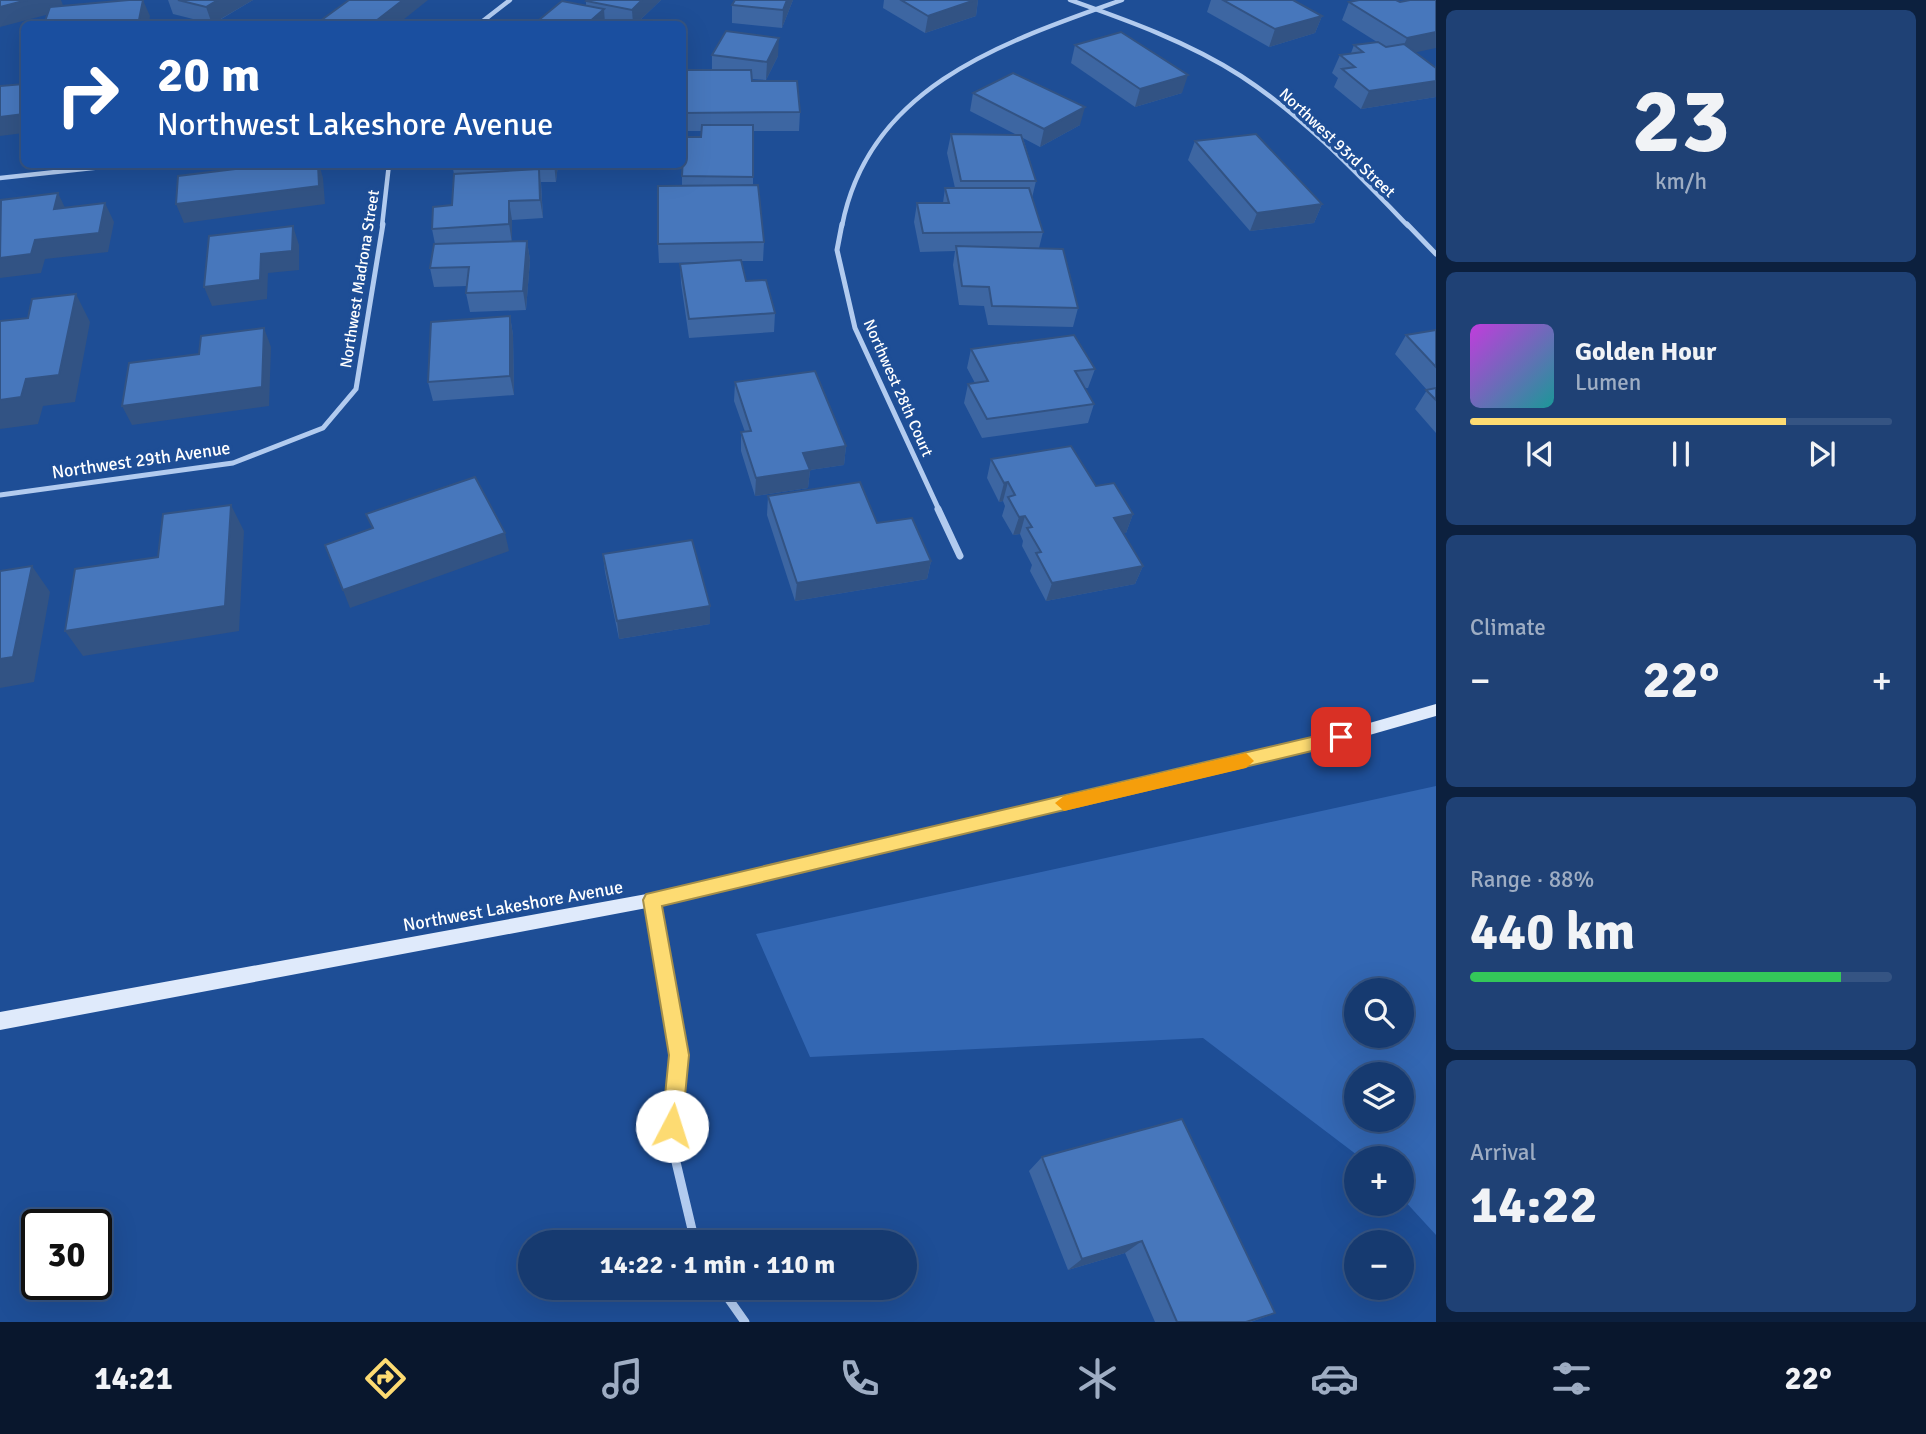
<!DOCTYPE html>
<html lang="en">
<head>
<meta charset="utf-8">
<style>
	:root { --surface:#163a70; --page:#1f4175; --text:#f1f3f6; --muted:#9eadc3; --line:#355483; --accent:#fddb72 }
	body { margin:0; font-family:Signika,sans-serif; background:var(--page); color:var(--text); height:100vh; display:flex; flex-direction:column; font-size:26px; white-space:nowrap }
	* { box-sizing:border-box; margin:0 }
	p { font-size:23px; color:var(--muted) }
	.icon { flex:none; width:38px; height:38px; fill:none; stroke:currentColor; stroke-width:2; stroke-linecap:round; stroke-linejoin:round }
	.map { position:relative; flex:1; overflow:hidden }
	.panel { display:flex; flex-direction:column; gap:10px; padding:10px; background:#0c203e; width:490px }
	.panel>* { flex:none }
	.guide { position:absolute; left:21px; top:21px; width:665px; height:147px; border-radius:10px; box-shadow:0 7px 28px #0002,0 0 0 2px var(--line); background:#1a4fa0; color:#fff; overflow:hidden }
	.tools { position:absolute; left:1344px; top:978px; display:grid; gap:14px }
	.tools a { display:grid; place-items:center; width:70px; height:70px; border-radius:50%; background:var(--surface); box-shadow:0 7px 28px #0002,0 0 0 2px var(--line); font-size:35px }
	.speed { position:absolute; left:21px; top:1209px; display:flex; gap:14px; font-size:35px; font-weight:700; text-align:center }
	.speed>* { display:grid; place-content:center; width:91px; height:91px; border-radius:50%; background:var(--surface); box-shadow:0 7px 28px #0002,0 0 0 2px var(--line); line-height:1 }
	.speed .limit { border:4px solid #111; border-radius:10px; background:#fff; color:#111 }
	.pin { position:absolute; display:grid; place-items:center; width:60px; height:60px; color:#fff; margin:-30px; border-radius:14px; box-shadow:0 4px 10px #0006 }
	.me { position:absolute; width:77px; margin:-38px; rotate:5deg; stroke-linejoin:round; filter:drop-shadow(0 0 5px #0008) }
	.turn { display:flex; align-items:center; gap:24px; height:147px; padding:0 21px; font-size:32px }
	.turn .icon { width:91px; height:91px; stroke-width:2.5 }
	.turn b { display:block; font-size:49px; line-height:60px }
	.big { font-size:52px; font-weight:700; line-height:1.1 }
	.panel .widget { flex:1; display:flex; flex-direction:column; justify-content:center; gap:10px; min-width:0; padding:0 24px; border-radius:10px; background:var(--page) }
	.panel .dial { align-items:center; gap:0 }
	.dial b { font-size:91px; line-height:1 }
	.song { display:flex; align-items:center; gap:21px }
	.cover { width:84px; height:84px; border-radius:10px; background:linear-gradient(135deg,hsl(290 70% 55%),hsl(180 70% 35%)) }
	.played { height:7px; border-radius:4px; background:linear-gradient(90deg,var(--accent) 75%,var(--line) 75%) }
	.keys { display:flex; justify-content:space-around; direction:ltr }
	.heat { display:flex; justify-content:space-between; align-items:center; font-size:38px; direction:ltr }
	.charge { height:10px; border-radius:5px; background:linear-gradient(90deg,#34c759 88%,var(--line) 0) }
	.trip { position:absolute; left:518px; top:1230px; width:399px; height:70px; border-radius:35px; background:var(--surface); box-shadow:0 7px 28px #0002,0 0 0 2px var(--line); font-weight:700; line-height:70px; text-align:center }
	.tab-bar { display:flex; height:112px; justify-content:space-around; align-items:center; background:#09172d; color:var(--muted) }
	.tab-bar .icon { width:49px; height:49px }
	.tab-bar .active { color:var(--accent) }
	.tab-bar b { font-size:32px; color:var(--text) }
	main { display:flex; flex:1; min-height:0 }
	.map>svg:first-child { display:block }
	.green { fill:#3367b3; fill-rule:evenodd }
	.lines { fill:none; stroke-linecap:round; stroke-linejoin:round }
	.minor-far3 { stroke:#b2cbef; stroke-width:4.5 }
	.minor-far2 { stroke:#b2cbef; stroke-width:5 }
	.minor-far1 { stroke:#b2cbef; stroke-width:7 }
	.minor { stroke:#b2cbef; stroke-width:9 }
	.secondary { fill:#dfeafb; fill-rule:evenodd }
	.wall { fill:#3d66a2 }
	.shaded-wall { fill:#325384 }
	.building { fill:#4777bc; stroke:#325384; stroke-width:2 }
	.route { fill:#fddb72; stroke:#a48e4a; stroke-width:2 }
	.slow { fill:#f59e0b }
	.labels { text-anchor:middle; dominant-baseline:central; stroke-width:7; stroke-linejoin:round; paint-order:stroke }
	.far-street-label { font-size:16px; fill:#fff; stroke:#1e4e96 }
	.street-label { font-size:18px; fill:#fff; stroke:#1e4e96 }
</style>
</head>
<body>
<main>
<div class="map">
<svg width="1436" height="1322" viewBox="0 0 1436 1322">
	<rect width="100%" height="100%" fill="#1e4e96"/>
	<path class="green" d="M1436,786v449l-34,-37v-40h-41l-158,-120 -393,19 -54,-123zM1356,990h46v46h-46zM1356,1074h46v46h-46z"/>
	<g class="lines">
		<g class="minor-far3">
			<path d="M1070,0c59,21 118,42 171,76 63,41 115,96 167,150"/>
			<polyline points="479,24 510,0"/>
			<polyline points="0,178 130,164"/>
			<polyline points="382,226 389,164"/>
			<path d="M842,226c27,-140 162,-184 280,-226"/>
		</g>
		<g class="minor-far2">
			<polyline points="842,224 837,250 855,328 939,510"/>
			<polyline points="1407,224 1436,254"/>
			<polyline points="0,495 233,463 323,428 356,389 383,224"/>
		</g>
		<polyline class="minor-far1" points="938,509 960,556"/>
		<g class="minor">
			<polyline points="652,900 679,1055 671,1141 695,1242"/>
			<polyline points="721,1288 745,1322"/>
		</g>
		<polygon class="secondary" points="1436,704 1436,716 1317,750 652,907 0,1030 0,1012 652,893 1317,738"/>
	</g>
	<g class="wall">
		<polygon points="168,0 253,0 213,24 173,14"/>
		<polygon points="587,0 661,0 636,24 616,24 605,22 605,24 586,6 586,1"/>
		<polygon points="793,0 782,28 732,23 732,5"/>
		<polygon points="884,0 978,0 976,16 925,33 883,8"/>
		<polygon points="1211,0 1293,0 1322,16 1315,33 1269,47 1207,12"/>
		<polygon points="1349,2 1400,2 1415,52 1436,68 1436,97 1361,109 1334,87 1338,78 1332,73 1340,55 1351,53 1354,45 1377,42 1342,20"/>
		<polygon points="1075,45 1182,93 1135,107 1071,63"/>
		<polygon points="712,55 778,56 766,80 752,79 752,81 800,112 799,131 753,131 753,185 764,242 763,261 741,261 746,281 775,313 774,332 689,338 681,283 680,264 717,262 659,263 658,244 682,186 682,176 701,137 702,131 682,131 682,70 712,70"/>
		<polygon points="973,93 1080,125 1040,147 1023,138 1036,181 1032,198 1043,232 1039,248 1078,308 1073,327 988,325 984,306 959,305 953,265 955,251 920,252 914,222 917,203 943,203 945,188 955,188 947,153 951,134 1015,134 970,111"/>
		<polygon points="1195,141 1322,204 1314,223 1250,231 1188,160"/>
		<polygon points="452,164 558,164 556,182 541,182 543,218 512,220 512,242 527,241 530,260 526,310 470,312 466,293 467,286 434,287 430,268 435,244 432,229 452,205 454,174"/>
		<polygon points="510,316 513,335 514,395 433,401 428,382"/>
		<polygon points="1436,330 1436,433 1415,409 1427,390 1395,354 1406,335"/>
		<polygon points="971,349 1095,369 1088,388 1085,388 1094,404 1088,423 982,438 964,403 968,384 975,383 967,368"/>
		<polygon points="735,382 846,446 844,465 810,470 808,488 755,496 741,451 741,432 745,432 734,401"/>
		<polygon points="991,459 1096,486 1133,514 1126,533 1123,533 1143,566 1135,584 1046,601 1030,571 1032,565 1022,546 1023,541 1020,534 1013,535 1002,516 1005,506 1003,501 999,502 987,478"/>
		<polygon points="768,496 877,523 931,561 927,579 795,601 767,515"/>
		<polygon points="603,554 710,606 710,624 619,639 605,572"/>
		<polygon points="1042,1157 1275,1313 1251,1322 1155,1322 1125,1253 1068,1270 1029,1171"/>
	</g>
	<g class="shaded-wall">
		<polygon points="27,0 61,0 65,10 0,27 0,7"/>
		<polygon points="143,0 150,16 149,24 92,24"/>
		<polygon points="218,0 253,0 212,24 206,7"/>
		<polygon points="403,0 428,0 398,24 372,24"/>
		<polygon points="642,0 661,0 636,24 633,24 632,10"/>
		<polygon points="787,0 793,0 782,28 783,10"/>
		<polygon points="975,0 978,0 976,16 925,33 928,16"/>
		<polygon points="604,9 605,24 587,24"/>
		<polygon points="1322,16 1315,33 1269,47 1275,29"/>
		<polygon points="1436,32 1436,48 1399,56 1407,38"/>
		<polygon points="779,38 778,56 766,80 767,62"/>
		<polygon points="1188,75 1182,93 1135,107 1140,89"/>
		<polygon points="1436,81 1436,97 1361,109 1369,91"/>
		<polygon points="1085,107 1080,125 1040,147 1044,129"/>
		<polygon points="24,114 24,133 0,136 0,117"/>
		<polygon points="319,164 323,178 325,204 184,223 176,204"/>
		<polygon points="554,164 558,164 556,182"/>
		<polygon points="539,169 541,187 543,218 540,200"/>
		<polygon points="58,193 67,212 54,209"/>
		<polygon points="509,201 512,220 512,243 509,224"/>
		<polygon points="105,203 114,222 108,252 45,259 41,273 0,278 0,258"/>
		<polygon points="1322,204 1314,223 1250,231 1257,213"/>
		<polygon points="293,226 299,245 299,270 268,273 267,299 212,306 204,287 261,254"/>
		<polygon points="527,241 530,260 526,310 523,291"/>
		<polygon points="76,294 90,322 75,402 43,406 38,424 0,429 0,400"/>
		<polygon points="510,316 513,335 514,395 510,376"/>
		<polygon points="264,328 271,347 269,406 132,425 122,406"/>
		<polygon points="846,446 844,465 810,470 808,488 755,496 756,478 803,453"/>
		<polygon points="1008,482 1003,501 999,502 1004,483"/>
		<polygon points="231,505 244,531 239,631 83,656 65,631"/>
		<polygon points="1133,514 1126,533 1107,536 1114,518"/>
		<polygon points="1025,516 1020,534 1013,535 1019,517"/>
		<polygon points="505,533 509,551 350,608 343,590"/>
		<polygon points="931,561 927,579 795,601 797,583"/>
		<polygon points="32,566 50,592 34,682 0,688 0,659"/>
		<polygon points="1143,566 1135,584 1046,601 1052,583"/>
		<polygon points="710,606 710,624 619,639 617,621"/>
		<polygon points="1142,1241 1125,1253 1068,1270 1082,1259"/>
	</g>
	<g class="building">
		<polygon points="0,0 27,0 0,7"/>
		<polygon points="129,0 143,0 139,20 92,24 44,24 50,7"/>
		<polygon points="178,0 218,0 206,7"/>
		<polygon points="349,0 403,0 372,24 316,24"/>
		<polygon points="587,0 642,0 632,10 586,1"/>
		<polygon points="735,0 787,0 783,10 732,5"/>
		<polygon points="901,0 975,0 928,16"/>
		<polygon points="1223,0 1293,0 1322,16 1275,29"/>
		<polygon points="1359,0 1396,0 1400,2 1410,0 1436,0 1436,32 1407,38 1349,2"/>
		<polygon points="562,1 604,9 587,24 534,24"/>
		<polygon points="726,31 779,38 767,62 712,55"/>
		<polygon points="1121,32 1188,75 1140,89 1075,45"/>
		<polygon points="1378,42 1386,47 1404,44 1436,68 1436,81 1369,91 1342,69 1355,67 1340,55 1363,52 1354,45"/>
		<polygon points="682,70 751,70 752,81 797,81 800,112 682,113"/>
		<polygon points="1013,73 1085,107 1044,129 973,93"/>
		<polygon points="24,84 24,114 0,117 0,86"/>
		<polygon points="702,125 753,125 753,177 682,176 684,137 701,137"/>
		<polygon points="951,134 1021,135 1036,181 961,181"/>
		<polygon points="1256,134 1322,204 1257,213 1195,141"/>
		<polygon points="276,164 318,164 319,186 176,204 178,176"/>
		<polygon points="539,169 540,200 509,201 509,224 432,229 433,207 452,205 454,174"/>
		<polygon points="758,185 764,242 658,244 658,186"/>
		<polygon points="945,188 1029,188 1043,232 923,233 917,203 949,203"/>
		<polygon points="58,193 54,209 105,203 99,233 35,240 31,254 0,258 1,200"/>
		<polygon points="293,226 292,251 261,254 260,280 204,287 209,236"/>
		<polygon points="527,241 523,291 466,293 469,267 430,268 434,244"/>
		<polygon points="956,246 1063,249 1078,308 992,306 989,287 962,286"/>
		<polygon points="741,260 746,281 766,280 775,313 689,319 680,264"/>
		<polygon points="76,294 59,375 26,379 21,397 0,400 0,321 28,318 32,299"/>
		<polygon points="510,316 510,376 428,382 431,322"/>
		<polygon points="264,328 262,387 122,406 129,363 199,354 201,336"/>
		<polygon points="1436,330 1436,367 1406,335"/>
		<polygon points="1074,335 1095,369 1075,371 1094,404 987,419 968,384 988,381 971,349"/>
		<polygon points="815,371 846,446 803,453 810,470 756,478 741,432 751,431 735,382"/>
		<polygon points="1436,388 1436,400 1426,390"/>
		<polygon points="1071,446 1096,486 1114,483 1133,514 1114,518 1143,566 1052,583 1036,553 1041,552 1027,528 1032,527 1025,516 1019,517 1008,497 1015,495 1008,482 1004,483 991,459"/>
		<polygon points="475,477 505,533 343,590 325,545 373,528 366,514"/>
		<polygon points="860,482 877,523 912,518 931,561 797,583 768,496"/>
		<polygon points="231,505 225,606 65,631 75,569 158,557 163,514"/>
		<polygon points="692,540 710,606 617,621 603,554"/>
		<polygon points="32,566 13,657 0,659 0,571"/>
		<polygon points="1182,1119 1275,1313 1246,1322 1177,1322 1142,1241 1082,1259 1042,1157"/>
	</g>
	<polygon class="route" points="1341,730 1349,737 1341,744 662,906 689,1055 682,1126 679,1133 672,1137 665,1133 662,1126 669,1055 643,900 646,894"/>
	<polygon class="slow" points="1246,753 1254,761 1246,768 1064,811 1055,803 1064,796"/>
	<g class="labels">
		<g class="far-street-label">
			<text transform="translate(1337 143) rotate(43)">Northwest 93rd Street</text>
			<text transform="translate(360 279) rotate(-81)">Northwest Madrona Street</text>
			<text transform="translate(898 388) rotate(66)">Northwest 28th Court</text>
		</g>
		<g class="street-label">
			<text transform="translate(141 460) rotate(-8)">Northwest 29th Avenue</text>
			<text transform="translate(513 906) rotate(-10)">Northwest Lakeshore Avenue</text>
		</g>
	</g>
</svg>
<div class="tools">
<a><svg class="icon" aria-label="search" viewBox="0 0 24 24"><circle cx="10" cy="10" r="6"/><path d="M15 15l6 6"/></svg></a>
<a><svg class="icon" aria-label="layers" viewBox="0 0 24 24"><path d="M12 4l9 5-9 5-9-5zM3 14l9 5 9-5"/></svg></a>
<a>+</a>
<a>−</a>
</div>
<div class="speed"><div class="limit">30</div></div>
<div class="pin" style="left:1341px;top:737px;background:#d93025"><svg class="icon" aria-label="arrive" viewBox="0 0 24 24"><path d="M6 21V4h12l-3 4 3 4H6"/></svg></div>
<svg class="me" style="left:672px;top:1126px" viewBox="-20 -20 40 40"><circle r="19" fill="#fff"/><path d="M0-13L10 11 0 6-10 11z" fill="#fddb72"/></svg>
<div class="trip">14:22 · 1 min · 110 m</div>
<div class="guide">
<div class="turn"><svg class="icon" aria-label="right" viewBox="0 0 24 24"><path d="M7 20v-9h11M14 6l5 5-5 5"/></svg><div><b>20 m</b>Northwest Lakeshore Avenue</div></div>
</div>
</div>
<section class="panel">
<div class="widget dial"><b>23</b><p>km/h</p></div>
<div class="widget">
<div class="song"><i class="cover"></i><div><b>Golden Hour</b><p>Lumen</p></div></div>
<div class="played"></div>
<div class="keys"><svg class="icon" aria-label="previous" viewBox="0 0 24 24"><path d="M18 5L8 12l10 7zM5 5v14"/></svg><svg class="icon" aria-label="pause" viewBox="0 0 24 24"><path d="M8 5v14M16 5v14"/></svg><svg class="icon" aria-label="next" viewBox="0 0 24 24"><path d="M6 5l10 7-10 7zM19 5v14"/></svg></div>
</div>
<div class="widget"><p>Climate</p>
<div class="heat"><a>−</a><b class="big">22°</b><a>+</a></div>
</div>
<div class="widget"><p>Range · 88%</p><b class="big">440 km</b><div class="charge"></div></div>
<div class="widget"><p>Arrival</p><b class="big">14:22</b></div>
</section>
</main>
<nav class="tab-bar">
<b>14:21</b>
<svg class="icon active" aria-label="directions" viewBox="0 0 24 24"><path d="M12 3l9 9-9 9-9-9zM9 14v-3h6M13 9l2 2-2 2"/></svg>
<svg class="icon" aria-label="music" viewBox="0 0 24 24"><path d="M9 18V5l10-2v13"/><circle cx="6" cy="18" r="3"/><circle cx="16" cy="16" r="3"/></svg>
<svg class="icon" aria-label="phone" viewBox="0 0 24 24"><path d="M5 4h4l2 5-3 2q2 4 5 5l2-3 5 2v4C11 20 4 13 5 4z"/></svg>
<svg class="icon" aria-label="climate" viewBox="0 0 24 24"><path d="M12 3v18M4 7l16 10M4 17L20 7"/></svg>
<svg class="icon" aria-label="car" viewBox="0 0 24 24"><path d="M5 17H2v-5l4-1 3-4h7l3 4 3 1v5h-3M9 17h6M6 11h13"/><circle cx="7" cy="17" r="2"/><circle cx="17" cy="17" r="2"/></svg>
<svg class="icon" aria-label="filters" viewBox="0 0 24 24"><path d="M4 7h16M4 17h16"/><circle cx="9" cy="7" r="2"/><circle cx="15" cy="17" r="2"/></svg>
<b>22°</b>
</nav>
</body>
</html>
